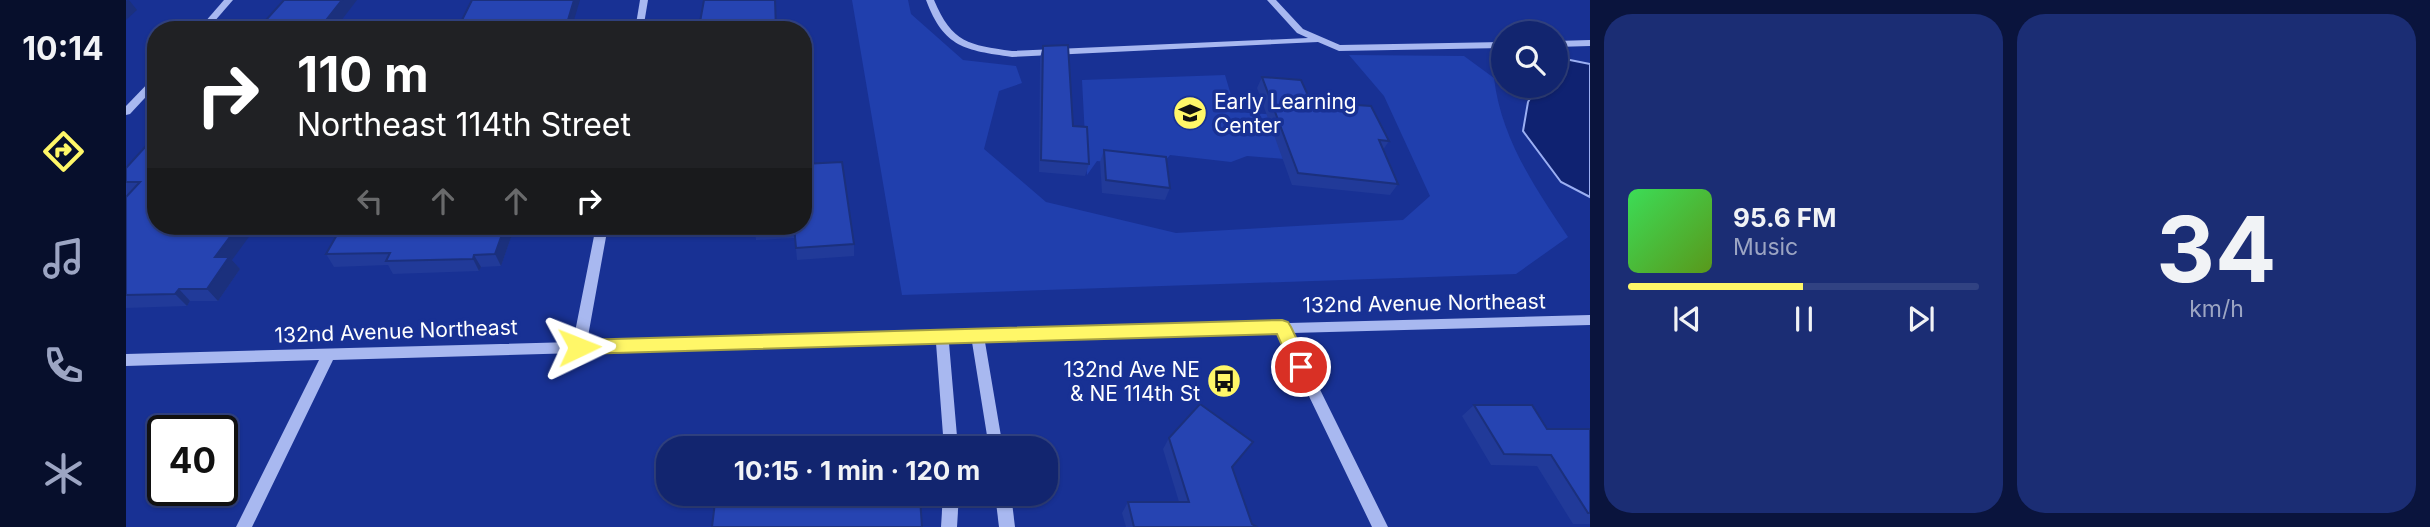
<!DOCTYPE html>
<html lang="en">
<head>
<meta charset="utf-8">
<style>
	:root { --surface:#12256f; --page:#1b2d74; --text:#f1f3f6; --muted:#9ca5c3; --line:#314282; --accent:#fff768 }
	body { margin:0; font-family:Inter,sans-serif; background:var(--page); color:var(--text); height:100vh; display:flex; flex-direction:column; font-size:26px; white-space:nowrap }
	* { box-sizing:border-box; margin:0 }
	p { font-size:23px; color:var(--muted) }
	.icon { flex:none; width:38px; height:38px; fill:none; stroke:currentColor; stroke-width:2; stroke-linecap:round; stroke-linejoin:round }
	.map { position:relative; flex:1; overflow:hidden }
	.drawer { display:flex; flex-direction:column; gap:14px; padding:14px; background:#0a143d; width:840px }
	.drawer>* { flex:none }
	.guide { position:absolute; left:21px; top:21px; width:665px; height:214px; border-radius:28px; box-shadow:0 2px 5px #0004,0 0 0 2px var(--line); background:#202124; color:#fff; overflow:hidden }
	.fabs { position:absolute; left:1365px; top:21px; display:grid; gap:14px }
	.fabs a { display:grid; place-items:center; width:77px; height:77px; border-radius:50%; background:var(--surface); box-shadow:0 2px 5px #0004,0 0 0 2px var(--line); font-size:35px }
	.speed { position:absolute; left:21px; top:415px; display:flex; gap:14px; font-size:35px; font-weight:700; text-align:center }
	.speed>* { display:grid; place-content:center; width:91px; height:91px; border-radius:50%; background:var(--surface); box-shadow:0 2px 5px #0004,0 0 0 2px var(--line); line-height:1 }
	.speed .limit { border:4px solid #111; border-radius:10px; background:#fff; color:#111 }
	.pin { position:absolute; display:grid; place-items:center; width:60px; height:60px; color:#fff; margin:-30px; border:4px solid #fff; border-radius:50%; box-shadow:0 2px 7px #0007 }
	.me { position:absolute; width:77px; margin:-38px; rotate:88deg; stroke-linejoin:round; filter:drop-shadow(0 0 5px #0008) }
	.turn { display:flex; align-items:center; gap:24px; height:147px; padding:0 35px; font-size:32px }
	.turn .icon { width:91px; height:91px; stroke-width:2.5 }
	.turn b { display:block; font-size:49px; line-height:60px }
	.lanes { display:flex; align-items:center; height:66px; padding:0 35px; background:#0003; justify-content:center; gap:35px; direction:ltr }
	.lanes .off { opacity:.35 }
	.drawer .widget { flex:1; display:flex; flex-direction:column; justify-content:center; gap:10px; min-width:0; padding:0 24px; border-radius:28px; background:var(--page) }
	.drawer .dial { align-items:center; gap:0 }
	.dial b { font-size:91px; line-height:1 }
	.song { display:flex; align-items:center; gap:21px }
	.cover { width:84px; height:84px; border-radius:10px; background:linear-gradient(135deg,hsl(130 70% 55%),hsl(90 70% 35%)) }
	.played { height:7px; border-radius:4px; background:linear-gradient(90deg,var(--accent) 50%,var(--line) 50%) }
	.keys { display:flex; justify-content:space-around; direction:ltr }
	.drawer .tiles { flex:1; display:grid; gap:14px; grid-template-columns:repeat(2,1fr) }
	.trip { position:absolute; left:530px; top:436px; width:402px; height:70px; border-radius:28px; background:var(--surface); box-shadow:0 2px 5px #0004,0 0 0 2px var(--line); font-weight:700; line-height:70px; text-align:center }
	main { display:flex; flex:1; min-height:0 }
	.dock { display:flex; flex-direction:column; width:126px; justify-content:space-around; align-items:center; background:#070f2c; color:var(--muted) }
	.dock .icon { width:49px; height:49px }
	.dock .current { color:var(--accent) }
	.dock b { font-size:32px; color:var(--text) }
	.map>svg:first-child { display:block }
	.green { fill:#203fad }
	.water { fill:#0f2271; stroke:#9baff3; stroke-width:2 }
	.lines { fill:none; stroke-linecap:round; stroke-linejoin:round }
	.minor { fill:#a8b8f0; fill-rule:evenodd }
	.wall { fill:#213a99 }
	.shaded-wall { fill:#1b307d }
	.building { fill:#2644b2; stroke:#1b307d; stroke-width:2 }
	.route { fill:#fff768; stroke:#a6a144; stroke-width:2 }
	.labels { text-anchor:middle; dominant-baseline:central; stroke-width:7; stroke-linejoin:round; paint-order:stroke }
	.poi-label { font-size:21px; fill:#fff; stroke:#183194; text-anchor:start }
	.street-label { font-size:21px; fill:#fff; stroke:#183194 }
</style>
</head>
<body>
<main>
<nav class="dock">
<b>10:14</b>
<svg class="icon current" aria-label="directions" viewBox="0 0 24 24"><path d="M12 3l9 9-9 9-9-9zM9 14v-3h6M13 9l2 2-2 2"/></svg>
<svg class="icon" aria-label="music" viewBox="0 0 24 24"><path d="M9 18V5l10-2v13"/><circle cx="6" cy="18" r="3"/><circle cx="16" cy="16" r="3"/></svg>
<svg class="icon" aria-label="phone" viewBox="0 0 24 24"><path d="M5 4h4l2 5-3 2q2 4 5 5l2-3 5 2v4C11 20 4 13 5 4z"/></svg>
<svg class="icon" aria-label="climate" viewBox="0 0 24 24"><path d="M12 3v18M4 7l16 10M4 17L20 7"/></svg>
</nav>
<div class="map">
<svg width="1464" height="527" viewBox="0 0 1464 527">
	<rect width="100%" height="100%" fill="#183194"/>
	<g class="green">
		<path d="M726,0h56l3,14 52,46 53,6 6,17 -23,8 -15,58 62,53 130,31 227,-13 27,-24 -46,-100 -35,-41 115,1 30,22c7,60 41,110 74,159l-52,37 -614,21z"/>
		<polygon points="1099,75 1110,112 1183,117 1183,161 1121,156 1105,162 1044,155 1034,167 971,161 961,175 956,80"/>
	</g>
	<polygon class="water" points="1439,59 1464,64 1464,197 1435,182 1397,131 1402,102 1411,86 1430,86 1430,66"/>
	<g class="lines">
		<g class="minor">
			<polygon points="98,0 107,0 81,30 72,30"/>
			<polygon points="514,0 522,0 517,30 509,30"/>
			<path d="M800,0h8c18,43 35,45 78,51l296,-13 -11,-5 -30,-33h9l27,29 37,16 163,-3v6l-164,3 -21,-9 -306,15c-47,-7 -68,-9 -86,-57z"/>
			<polygon points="1464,40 1464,46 1430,47 1430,41"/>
			<polygon points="30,77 30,86 4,114 0,115 0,106 27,78"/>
			<path d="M470,226h12l-21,116 350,-9c9,-3 36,-3 45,-2l608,-16v10l-298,8 96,194h-16l-93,-193 -294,8 18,106h-14l-17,-106 -23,1 9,105h-14l-8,-105 -603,17 -81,167h-16l83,-167 -193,6v-12l447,-12z"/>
			<polygon points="817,494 833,494 831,527 815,527"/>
			<polygon points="869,494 885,494 889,527 873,527"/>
		</g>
	</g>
	<g class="wall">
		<polygon points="578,0 650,30 576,30 574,22"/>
		<polygon points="917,46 947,126 963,164 959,176 913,172 914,58"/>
		<polygon points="1136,77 1263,141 1257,150 1272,184 1264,195 1166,185 1131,88"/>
		<polygon points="978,150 1044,188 1039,200 976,193 974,162"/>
		<polygon points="0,168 106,260 114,269 92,301 64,301 61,306 0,308 0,197 2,195 0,195"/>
		<polygon points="389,226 375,266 355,267 353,271 267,274 262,265 208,267 200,254"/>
		<polygon points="584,226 677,226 728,244 728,256 671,260 669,238 630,240 629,231 586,234"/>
		<polygon points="1348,405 1421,429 1464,429 1464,524 1447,524 1411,466 1365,465 1336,416"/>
		<polygon points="1043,438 1127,442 1106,468 1126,524 1131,527 1000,527 996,513 1002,502 1053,502 1037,449"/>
	</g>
	<g class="shaded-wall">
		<polygon points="1,0 3,0 11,10 0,20 0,1"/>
		<polygon points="216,0 231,0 208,30 193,30"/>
		<polygon points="448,0 454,0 445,30 439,30"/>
		<polygon points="112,226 131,226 106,260 114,269 92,301 81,289 89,257"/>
		<polygon points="379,226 389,226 375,266 369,254"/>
		<polygon points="348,255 355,267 353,271 347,259"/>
		<polygon points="53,289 64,301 61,306 49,294"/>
	</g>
	<g class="building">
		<polygon points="158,0 216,0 193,29 131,30"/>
		<polygon points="346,0 448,0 439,30 331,30"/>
		<polygon points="578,0 649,0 650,30 580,30 581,22 574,22"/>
		<polygon points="942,45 947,126 961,127 963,164 915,160 917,46"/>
		<polygon points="1136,77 1175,80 1185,102 1245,106 1263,141 1253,140 1272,184 1172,173"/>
		<polygon points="30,135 30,226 112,226 89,257 103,257 81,289 53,289 49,294 0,295 0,197 14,182 0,182 0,168"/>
		<polygon points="978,150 1040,157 1044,188 980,180"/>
		<polygon points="716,162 728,244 670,248 668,226 677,226 677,164"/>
		<polygon points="216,226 379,226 369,254 348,255 347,259 260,261 264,253 200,254"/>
		<polygon points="629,226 662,226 629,228"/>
		<polygon points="1074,404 1127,442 1106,467 1126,524 1131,527 1008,527 1002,502 1063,502 1043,438"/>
		<polygon points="1348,405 1406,405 1421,429 1464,429 1464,513 1462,513 1425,455 1378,454"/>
		<polygon points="590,494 718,494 718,499 794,498 796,527 586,527"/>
	</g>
	<polygon class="route" points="1156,320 1162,322 1165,327 1184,367 1181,372 1175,374 1168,372 1151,334 453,354 447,352 444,347 447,342 453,340"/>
	<defs>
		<g id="school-disc" transform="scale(1.75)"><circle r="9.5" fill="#fff768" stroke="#183194"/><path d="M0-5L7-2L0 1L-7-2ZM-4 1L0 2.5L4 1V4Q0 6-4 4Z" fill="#111"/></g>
		<g id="bus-disc" transform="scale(1.75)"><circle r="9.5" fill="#fff768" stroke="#183194"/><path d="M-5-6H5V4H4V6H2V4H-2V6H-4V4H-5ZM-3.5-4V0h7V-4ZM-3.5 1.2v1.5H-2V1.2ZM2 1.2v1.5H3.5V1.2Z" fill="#111"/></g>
	</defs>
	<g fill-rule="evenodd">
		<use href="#school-disc" x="1064" y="113"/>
		<use href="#bus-disc" x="1098" y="381"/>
	</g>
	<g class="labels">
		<g class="poi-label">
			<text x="1088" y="101">Early Learning<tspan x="1088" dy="24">Center</tspan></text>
			<text x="1074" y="369" text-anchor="end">132nd Ave NE<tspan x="1074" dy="24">&amp; NE 114th St</tspan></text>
		</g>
		<g class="street-label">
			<text transform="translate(1298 303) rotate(-1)">132nd Avenue Northeast</text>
			<text transform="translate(270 331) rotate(-2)">132nd Avenue Northeast</text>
		</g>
	</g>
</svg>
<div class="fabs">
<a><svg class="icon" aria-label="search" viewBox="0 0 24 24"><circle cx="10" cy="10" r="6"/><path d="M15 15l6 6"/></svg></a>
</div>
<div class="speed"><div class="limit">40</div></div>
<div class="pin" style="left:1175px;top:367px;background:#d93025"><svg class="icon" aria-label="arrive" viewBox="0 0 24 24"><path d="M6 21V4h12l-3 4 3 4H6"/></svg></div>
<svg class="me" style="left:453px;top:347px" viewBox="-20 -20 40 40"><path d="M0-17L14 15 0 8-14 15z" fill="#fff768" stroke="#fff" stroke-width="4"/></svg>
<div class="trip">10:15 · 1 min · 120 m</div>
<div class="guide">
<div class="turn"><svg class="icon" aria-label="right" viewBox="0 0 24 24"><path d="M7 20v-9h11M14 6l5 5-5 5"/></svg><div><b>110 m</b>Northeast 114th Street</div></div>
<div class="lanes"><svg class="icon off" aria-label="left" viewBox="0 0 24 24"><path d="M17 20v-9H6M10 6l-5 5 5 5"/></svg><svg class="icon off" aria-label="ahead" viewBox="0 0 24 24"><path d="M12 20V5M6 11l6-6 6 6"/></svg><svg class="icon off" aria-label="ahead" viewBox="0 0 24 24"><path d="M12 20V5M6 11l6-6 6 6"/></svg><svg class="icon" aria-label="right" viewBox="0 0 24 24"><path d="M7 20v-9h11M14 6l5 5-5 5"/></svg></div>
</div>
</div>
<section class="drawer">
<div class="tiles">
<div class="widget">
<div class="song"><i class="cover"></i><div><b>95.6 FM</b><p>Music</p></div></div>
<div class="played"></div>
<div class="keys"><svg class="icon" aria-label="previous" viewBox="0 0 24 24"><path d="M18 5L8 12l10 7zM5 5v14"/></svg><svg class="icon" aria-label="pause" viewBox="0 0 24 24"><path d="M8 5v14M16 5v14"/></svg><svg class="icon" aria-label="next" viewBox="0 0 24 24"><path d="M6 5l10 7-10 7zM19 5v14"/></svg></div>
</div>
<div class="widget dial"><b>34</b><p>km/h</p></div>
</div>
</section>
</main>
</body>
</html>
